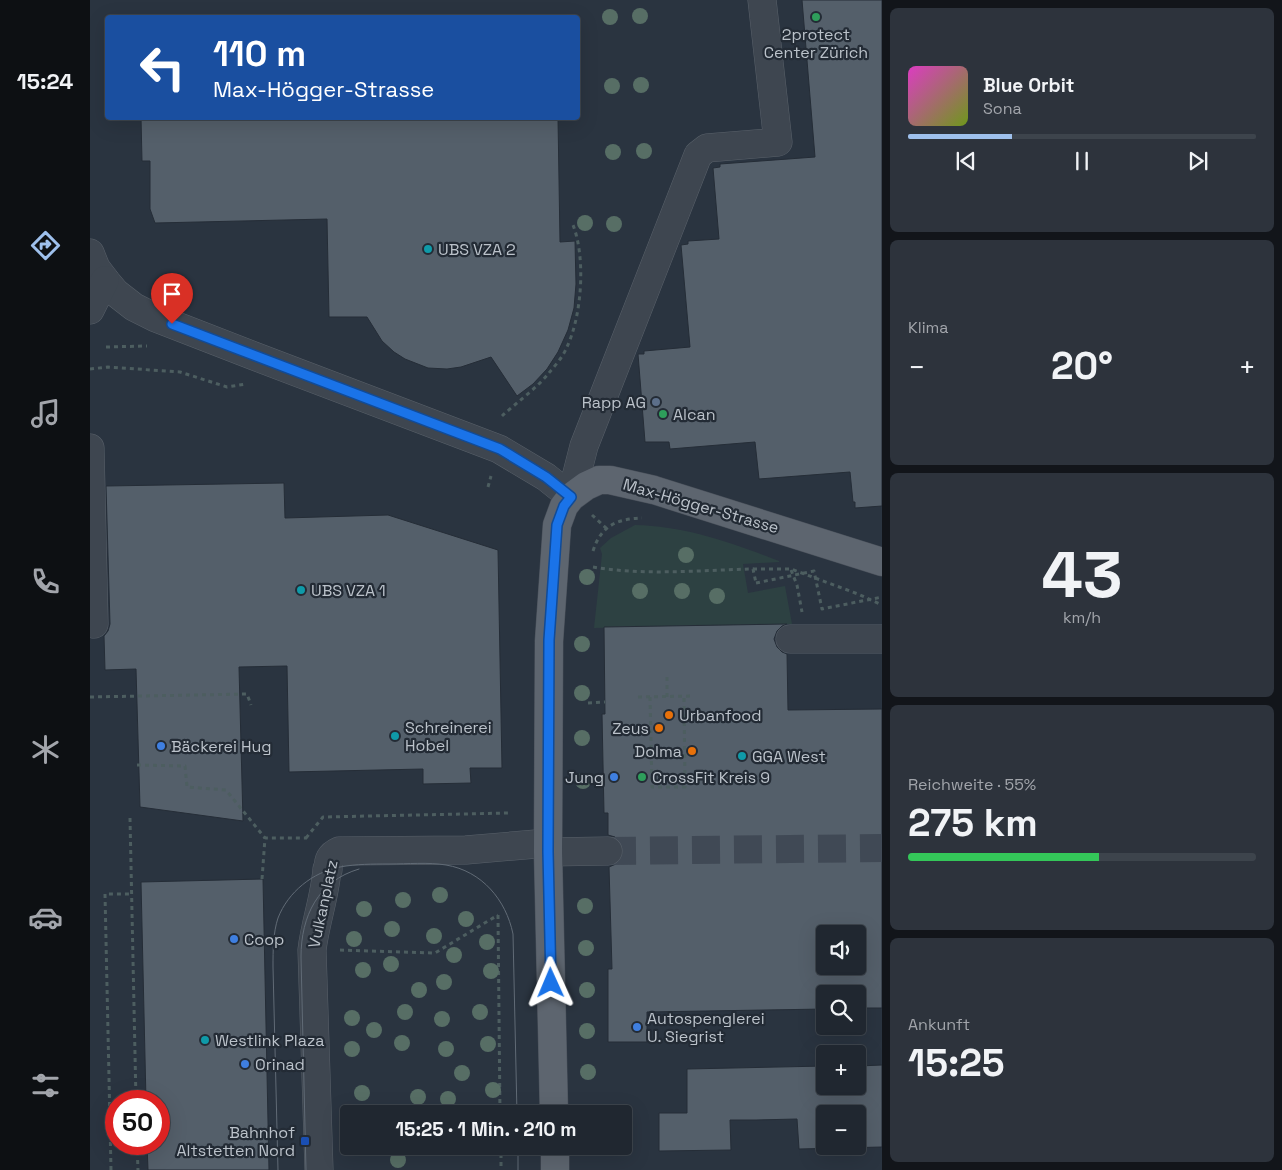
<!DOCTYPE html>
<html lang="de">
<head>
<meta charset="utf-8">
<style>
	:root { --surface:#202730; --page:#2d333c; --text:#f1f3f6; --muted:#a2a5ab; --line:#3d444c; --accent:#9ec0ec }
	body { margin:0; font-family:"Space Grotesk",sans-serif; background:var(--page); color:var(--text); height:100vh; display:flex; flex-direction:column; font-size:19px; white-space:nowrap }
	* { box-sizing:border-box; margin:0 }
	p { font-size:16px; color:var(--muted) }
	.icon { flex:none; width:28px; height:28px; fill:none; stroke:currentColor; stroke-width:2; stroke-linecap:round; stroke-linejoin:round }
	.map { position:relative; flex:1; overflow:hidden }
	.panel { display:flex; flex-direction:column; gap:8px; padding:8px; background:#12151a; width:400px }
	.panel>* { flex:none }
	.hud { position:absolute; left:15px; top:15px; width:475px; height:105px; border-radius:5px; box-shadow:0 5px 20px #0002,0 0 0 1px var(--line); background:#1a4fa0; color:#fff; overflow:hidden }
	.buttons { position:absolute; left:726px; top:925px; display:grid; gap:10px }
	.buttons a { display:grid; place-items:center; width:50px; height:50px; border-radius:5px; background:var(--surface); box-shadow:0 5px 20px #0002,0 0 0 1px var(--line); font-size:25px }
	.speed { position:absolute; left:15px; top:1090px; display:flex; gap:10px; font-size:25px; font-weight:700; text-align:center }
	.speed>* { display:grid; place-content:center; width:65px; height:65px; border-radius:50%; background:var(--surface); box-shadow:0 5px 20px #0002,0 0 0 1px var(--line); line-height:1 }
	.speed .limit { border:8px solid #d22; background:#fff; color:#111 }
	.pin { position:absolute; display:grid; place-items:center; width:42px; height:42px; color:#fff; margin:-51px -21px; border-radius:50% 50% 50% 0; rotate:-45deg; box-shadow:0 0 5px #0007 }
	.pin .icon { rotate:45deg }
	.me { position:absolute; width:55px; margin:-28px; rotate:359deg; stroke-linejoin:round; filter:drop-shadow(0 0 4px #0008) }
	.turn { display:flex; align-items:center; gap:18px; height:105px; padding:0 25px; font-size:22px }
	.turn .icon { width:65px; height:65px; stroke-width:2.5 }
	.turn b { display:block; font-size:35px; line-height:42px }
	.big { font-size:38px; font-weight:600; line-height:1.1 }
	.panel .card { flex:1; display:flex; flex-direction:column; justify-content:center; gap:8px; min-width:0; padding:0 18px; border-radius:8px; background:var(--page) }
	.panel .dial { align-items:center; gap:0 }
	.dial b { font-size:65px; line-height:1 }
	.song { display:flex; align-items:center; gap:15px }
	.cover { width:60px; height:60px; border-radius:8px; background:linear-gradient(135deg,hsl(310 70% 55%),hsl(80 70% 35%)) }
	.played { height:5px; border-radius:2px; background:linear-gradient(90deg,var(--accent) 30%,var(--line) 30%) }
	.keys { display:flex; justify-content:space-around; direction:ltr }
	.heat { display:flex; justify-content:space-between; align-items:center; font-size:28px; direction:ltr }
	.charge { height:8px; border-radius:4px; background:linear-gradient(90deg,#34c759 55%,var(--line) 0) }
	.trip { position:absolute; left:250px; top:1105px; width:292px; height:50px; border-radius:5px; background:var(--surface); box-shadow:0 5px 20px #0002,0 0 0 1px var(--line); font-weight:600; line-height:50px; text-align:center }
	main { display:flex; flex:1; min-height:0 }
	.dock { display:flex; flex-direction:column; width:90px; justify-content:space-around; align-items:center; background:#0d1013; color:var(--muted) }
	.dock .icon { width:35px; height:35px }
	.dock .on { color:var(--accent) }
	.dock b { font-size:22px; color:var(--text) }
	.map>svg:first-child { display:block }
	.green { fill:#2d4142 }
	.building { fill:#545f6a; stroke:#252d37; fill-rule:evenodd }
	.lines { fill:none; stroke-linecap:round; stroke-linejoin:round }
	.minor-tunnel { stroke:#404955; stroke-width:28; stroke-dasharray:28 14; stroke-linecap:butt }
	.minor-casing { stroke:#59616a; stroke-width:29 }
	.major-casing { stroke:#484f59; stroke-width:29 }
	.path { stroke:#4d5e60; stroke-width:3; stroke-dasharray:4 4; stroke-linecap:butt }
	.minor { stroke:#3e4650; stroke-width:28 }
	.major { stroke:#5d656f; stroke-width:28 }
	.tram { stroke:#616b76; stroke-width:1 }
	.path-bridge { stroke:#4d5e60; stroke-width:3; stroke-dasharray:4 4; stroke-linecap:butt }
	.tree { fill:#576e65 }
	.route-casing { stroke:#114b97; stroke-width:12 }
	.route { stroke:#1a73e8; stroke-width:9 }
	.leisure-dot { fill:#2e9e5b; stroke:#232b35; stroke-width:2 }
	.culture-dot { fill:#0f9aa8; stroke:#232b35; stroke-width:2 }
	.service-dot { fill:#5c6f8a; stroke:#232b35; stroke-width:2 }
	.food-dot { fill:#e8710a; stroke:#232b35; stroke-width:2 }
	.shop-dot { fill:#3f7fe0; stroke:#232b35; stroke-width:2 }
	.transit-dot { fill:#1a4fb4; stroke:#232b35; stroke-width:2 }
	.labels { text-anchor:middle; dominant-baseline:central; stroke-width:4.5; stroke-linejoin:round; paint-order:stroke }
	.poi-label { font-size:16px; fill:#bbc2ca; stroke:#232b35; text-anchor:start }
	.street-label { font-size:16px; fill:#bbc2ca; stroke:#232b35 }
</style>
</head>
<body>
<main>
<nav class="dock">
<b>15:24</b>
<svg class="icon on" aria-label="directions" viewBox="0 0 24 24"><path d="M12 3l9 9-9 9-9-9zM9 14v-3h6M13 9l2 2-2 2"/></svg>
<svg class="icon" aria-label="music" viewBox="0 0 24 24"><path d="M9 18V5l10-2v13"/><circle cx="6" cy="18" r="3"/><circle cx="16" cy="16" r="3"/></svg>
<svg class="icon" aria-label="phone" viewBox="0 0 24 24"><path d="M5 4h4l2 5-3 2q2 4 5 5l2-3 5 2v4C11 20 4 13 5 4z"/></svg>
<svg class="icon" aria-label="climate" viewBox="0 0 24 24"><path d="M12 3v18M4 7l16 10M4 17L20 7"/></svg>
<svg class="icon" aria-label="car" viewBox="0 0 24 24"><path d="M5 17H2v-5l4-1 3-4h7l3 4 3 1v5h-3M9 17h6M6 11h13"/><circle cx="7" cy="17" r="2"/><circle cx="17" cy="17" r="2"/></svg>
<svg class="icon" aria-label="filters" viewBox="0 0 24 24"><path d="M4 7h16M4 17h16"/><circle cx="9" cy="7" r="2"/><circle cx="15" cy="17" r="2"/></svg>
</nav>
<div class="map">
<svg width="792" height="1170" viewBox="0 0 792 1170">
	<rect width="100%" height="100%" fill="#2a3440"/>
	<path class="green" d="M545,525c50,1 98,18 144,36v1l-36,2 5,29 37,-7 7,38 -198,4 8,-74 -2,-6 11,-10z"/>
	<g class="building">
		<polygon points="712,0 792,0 792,506 765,508 765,502 763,502 760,472 669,479 665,442 580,449 579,442 555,442 548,354 554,354 554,351 600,347 591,245 598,244 598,241 629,239 623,168 630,167 630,164 725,157"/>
		<polygon points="51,118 468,118 470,242 485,241 486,284 484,308 478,330 468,352 457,369 443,384 427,396 401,357 371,367 357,369 338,368 315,359 304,352 292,341 277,317 239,317 237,219 65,223 60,209 60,161 52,161"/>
		<polygon points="194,483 195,518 298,515 408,550 412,768 380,768 381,783 333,784 333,769 199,772 197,666 149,667 153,821 50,807 46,669 15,670 14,636 18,631 20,624 16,486"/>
		<path d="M697,624l-5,2 -5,5 -3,8 3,8 5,5 5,2 1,56 94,-1v299h-24v-14h-33v15l-178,3v30h-39v-73h4l-3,-102 7,-3 6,-6 2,-7 -3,-8 -6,-6 -7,-2v-22h-4l-2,-99h3l-1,-87zM735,934h33v32h-33z"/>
		<polygon points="173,879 179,1170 58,1170 57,1144 69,1144 69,1101 56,1101 51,882"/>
		<path d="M792,1065v82l-83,2 -2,-30 -41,1h-26l1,30 -72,1v-38h28v-44l138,-3v20h33v-20zM735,1114h33v32h-33z"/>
	</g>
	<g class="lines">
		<polyline class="minor-tunnel" points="518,851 792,848"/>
		<g class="minor-casing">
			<g id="minor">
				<polyline points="0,253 6,268 15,280 26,293 44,307 66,318 164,356 409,449 456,477 481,497 494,446 608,155 617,148 688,142 672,0"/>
				<polyline points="0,310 15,280"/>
				<polyline points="0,448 4,624"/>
				<polyline points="700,639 792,639"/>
				<polyline points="458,852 518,851"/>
				<path d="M229,1170l-7,-220c3,-27 13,-53 15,-81l1,1c0,-10 2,-15 11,-19l127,-1 82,-7"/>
			</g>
		</g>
		<g class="major-casing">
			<g id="major">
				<polyline points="464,1114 458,852 459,641 467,525 474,506 481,497 496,486 509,480 520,480 564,490 792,562"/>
				<polyline points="465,1146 465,1170"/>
			</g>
		</g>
		<g class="path">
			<polyline points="16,347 57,346"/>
			<polyline points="0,369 18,367 90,372 137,387 156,384"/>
			<path d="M412,416c14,-13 35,-28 46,-42 6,-7 14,-16 18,-25 16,-32 20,-91 7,-124"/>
			<polyline points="398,487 401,476"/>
			<polyline points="502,515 516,528"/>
			<path d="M503,551c8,-25 23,-32 49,-33"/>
			<path d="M503,567c52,9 108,3 160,2l3,14"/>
			<polyline points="663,569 701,569 768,594 792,605"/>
			<polyline points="701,570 707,585 712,612"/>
			<polyline points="0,697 157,694 161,705"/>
			<polyline points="548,697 603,696"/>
			<polyline points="560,697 562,787 595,787 594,696"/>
			<polyline points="577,697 577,673"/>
			<polyline points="498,703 515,702"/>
			<polyline points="47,765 95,766 97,787 136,790 175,838"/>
			<polyline points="40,818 46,1101"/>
			<polyline points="216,838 233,817 419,813"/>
			<polyline points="172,879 175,838 217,838"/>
			<polyline points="408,915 410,1114"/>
			<polyline points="250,950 345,953 408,915"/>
			<polyline points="47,1144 48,1170"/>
			<polyline points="411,1146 411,1170"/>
			<polyline points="21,1170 15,894 42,894"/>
		</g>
		<use href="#minor" class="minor"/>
		<use href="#major" class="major"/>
		<g class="tram">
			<polyline points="428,1146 428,1170"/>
			<path d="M188,1170l-5,-203c0,-16 0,-34 5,-49 10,-26 35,-46 62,-51 16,-3 33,-3 49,-3 19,0 39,-2 57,1 36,6 60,35 67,69l4,180"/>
			<path d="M216,1170l-5,-213c0,-41 17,-76 58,-88"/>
		</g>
		<polyline class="path-bridge" points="666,583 724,571 732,609 792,597"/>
	</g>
	<g class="tree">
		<circle cx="550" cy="16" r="8"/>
		<circle cx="520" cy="17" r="8"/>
		<circle cx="551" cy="85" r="8"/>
		<circle cx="522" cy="86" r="8"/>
		<circle cx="554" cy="151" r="8"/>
		<circle cx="523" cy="152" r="8"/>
		<circle cx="495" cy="223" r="8"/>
		<circle cx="524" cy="224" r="8"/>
		<circle cx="596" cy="555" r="8"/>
		<circle cx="497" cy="577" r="8"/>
		<circle cx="550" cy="591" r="8"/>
		<circle cx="592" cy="591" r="8"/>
		<circle cx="627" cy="596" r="8"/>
		<circle cx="492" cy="644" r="8"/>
		<circle cx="492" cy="693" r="8"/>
		<circle cx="492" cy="738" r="8"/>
		<circle cx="493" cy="781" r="8"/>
		<circle cx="350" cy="895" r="8"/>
		<circle cx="313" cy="900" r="8"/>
		<circle cx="495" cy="906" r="8"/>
		<circle cx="274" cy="909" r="8"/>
		<circle cx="376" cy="919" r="8"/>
		<circle cx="302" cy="929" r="8"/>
		<circle cx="344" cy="936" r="8"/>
		<circle cx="264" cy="939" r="8"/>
		<circle cx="397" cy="942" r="8"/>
		<circle cx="496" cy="948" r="8"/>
		<circle cx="364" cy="955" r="8"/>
		<circle cx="301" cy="964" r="8"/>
		<circle cx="273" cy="970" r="8"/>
		<circle cx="401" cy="971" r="8"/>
		<circle cx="354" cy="982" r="8"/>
		<circle cx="329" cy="990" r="8"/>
		<circle cx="497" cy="990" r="8"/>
		<circle cx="315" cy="1012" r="8"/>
		<circle cx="390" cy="1012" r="8"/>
		<circle cx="262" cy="1018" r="8"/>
		<circle cx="352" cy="1019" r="8"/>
		<circle cx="284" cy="1030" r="8"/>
		<circle cx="497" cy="1031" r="8"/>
		<circle cx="312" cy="1043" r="8"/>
		<circle cx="398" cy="1044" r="8"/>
		<circle cx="262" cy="1049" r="8"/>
		<circle cx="356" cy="1049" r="8"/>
		<circle cx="498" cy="1072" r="8"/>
		<circle cx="372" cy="1073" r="8"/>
		<circle cx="403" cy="1090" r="8"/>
		<circle cx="272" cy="1093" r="8"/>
		<circle cx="328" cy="1097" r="8"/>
		<circle cx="358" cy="1099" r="8"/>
		<circle cx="308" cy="1160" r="8"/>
	</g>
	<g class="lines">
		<g class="route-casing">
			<polyline id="route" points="82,324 410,449 456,477 481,497 474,506 467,525 459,640 458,852 461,983"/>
		</g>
		<use href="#route" class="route"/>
	</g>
	<g class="leisure-dot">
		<circle cx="726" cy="17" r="5"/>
		<circle cx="573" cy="414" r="5"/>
		<circle cx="552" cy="777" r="5"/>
	</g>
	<g class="culture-dot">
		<circle cx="338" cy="249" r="5"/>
		<circle cx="211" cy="590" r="5"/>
		<circle cx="305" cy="736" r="5"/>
		<circle cx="652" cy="756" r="5"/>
		<circle cx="115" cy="1040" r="5"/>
	</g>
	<circle class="service-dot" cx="566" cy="402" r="5"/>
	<g class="food-dot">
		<circle cx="579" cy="715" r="5"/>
		<circle cx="569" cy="728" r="5"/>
		<circle cx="602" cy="751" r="5"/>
	</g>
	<g class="shop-dot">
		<circle cx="71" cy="746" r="5"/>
		<circle cx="524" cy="777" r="5"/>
		<circle cx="144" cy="939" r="5"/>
		<circle cx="547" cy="1027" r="5"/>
		<circle cx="155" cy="1064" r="5"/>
	</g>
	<rect class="transit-dot" x="210" y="1136" width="10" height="10" rx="2.5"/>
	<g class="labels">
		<g class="poi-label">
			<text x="726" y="34" text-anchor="middle">2protect<tspan x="726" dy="18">Center Zürich</tspan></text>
			<text x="348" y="249">UBS VZA 2</text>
			<text x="556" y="402" text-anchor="end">Rapp AG</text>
			<text x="583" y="414">Alcan</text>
			<text x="221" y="590">UBS VZA 1</text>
			<text x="589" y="715">Urbanfood</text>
			<text x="315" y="727">Schreinerei<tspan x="315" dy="18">Hobel</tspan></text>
			<text x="559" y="728" text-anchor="end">Zeus</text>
			<text x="81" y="746">Bäckerei Hug</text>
			<text x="592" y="751" text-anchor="end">Dolma</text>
			<text x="662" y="756">GGA West</text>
			<text x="514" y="777" text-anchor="end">Jung</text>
			<text x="562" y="777">CrossFit Kreis 9</text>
			<text x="154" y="939">Coop</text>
			<text x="557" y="1018">Autospenglerei<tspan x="557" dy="18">U. Siegrist</tspan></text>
			<text x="125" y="1040">Westlink Plaza</text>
			<text x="165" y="1064">Orinad</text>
			<text x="205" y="1132" text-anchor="end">Bahnhof<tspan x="205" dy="18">Altstetten Nord</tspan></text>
		</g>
		<g class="street-label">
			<text transform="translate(611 506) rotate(16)">Max-Högger-Strasse</text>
			<text transform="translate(233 904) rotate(-78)">Vulkanplatz</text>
		</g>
	</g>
</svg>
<div class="buttons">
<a><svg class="icon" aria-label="sound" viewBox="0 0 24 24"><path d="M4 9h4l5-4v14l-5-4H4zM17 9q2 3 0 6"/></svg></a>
<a><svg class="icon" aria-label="search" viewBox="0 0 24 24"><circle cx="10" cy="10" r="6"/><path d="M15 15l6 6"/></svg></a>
<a>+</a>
<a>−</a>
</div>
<div class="speed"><div class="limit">50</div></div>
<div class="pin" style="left:82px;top:324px;background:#d93025"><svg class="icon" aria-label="arrive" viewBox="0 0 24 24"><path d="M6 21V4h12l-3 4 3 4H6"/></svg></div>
<svg class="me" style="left:461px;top:983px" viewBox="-20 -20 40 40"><path d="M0-17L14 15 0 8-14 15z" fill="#1a73e8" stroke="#fff" stroke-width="4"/></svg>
<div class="trip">15:25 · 1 Min. · 210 m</div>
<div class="hud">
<div class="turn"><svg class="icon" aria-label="left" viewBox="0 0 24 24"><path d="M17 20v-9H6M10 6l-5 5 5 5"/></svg><div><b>110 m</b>Max-Högger-Strasse</div></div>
</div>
</div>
<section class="panel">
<div class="card">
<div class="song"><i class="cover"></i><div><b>Blue Orbit</b><p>Sona</p></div></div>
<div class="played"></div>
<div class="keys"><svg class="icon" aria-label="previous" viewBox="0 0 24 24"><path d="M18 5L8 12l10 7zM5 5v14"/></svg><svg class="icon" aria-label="pause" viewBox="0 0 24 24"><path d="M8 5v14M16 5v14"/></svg><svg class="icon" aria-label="next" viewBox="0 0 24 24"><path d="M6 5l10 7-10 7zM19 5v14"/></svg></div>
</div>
<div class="card"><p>Klima</p>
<div class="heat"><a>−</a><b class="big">20°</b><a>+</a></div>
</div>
<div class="card dial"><b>43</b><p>km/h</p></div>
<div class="card"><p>Reichweite · 55%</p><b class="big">275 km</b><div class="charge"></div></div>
<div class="card"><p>Ankunft</p><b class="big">15:25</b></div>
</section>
</main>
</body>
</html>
